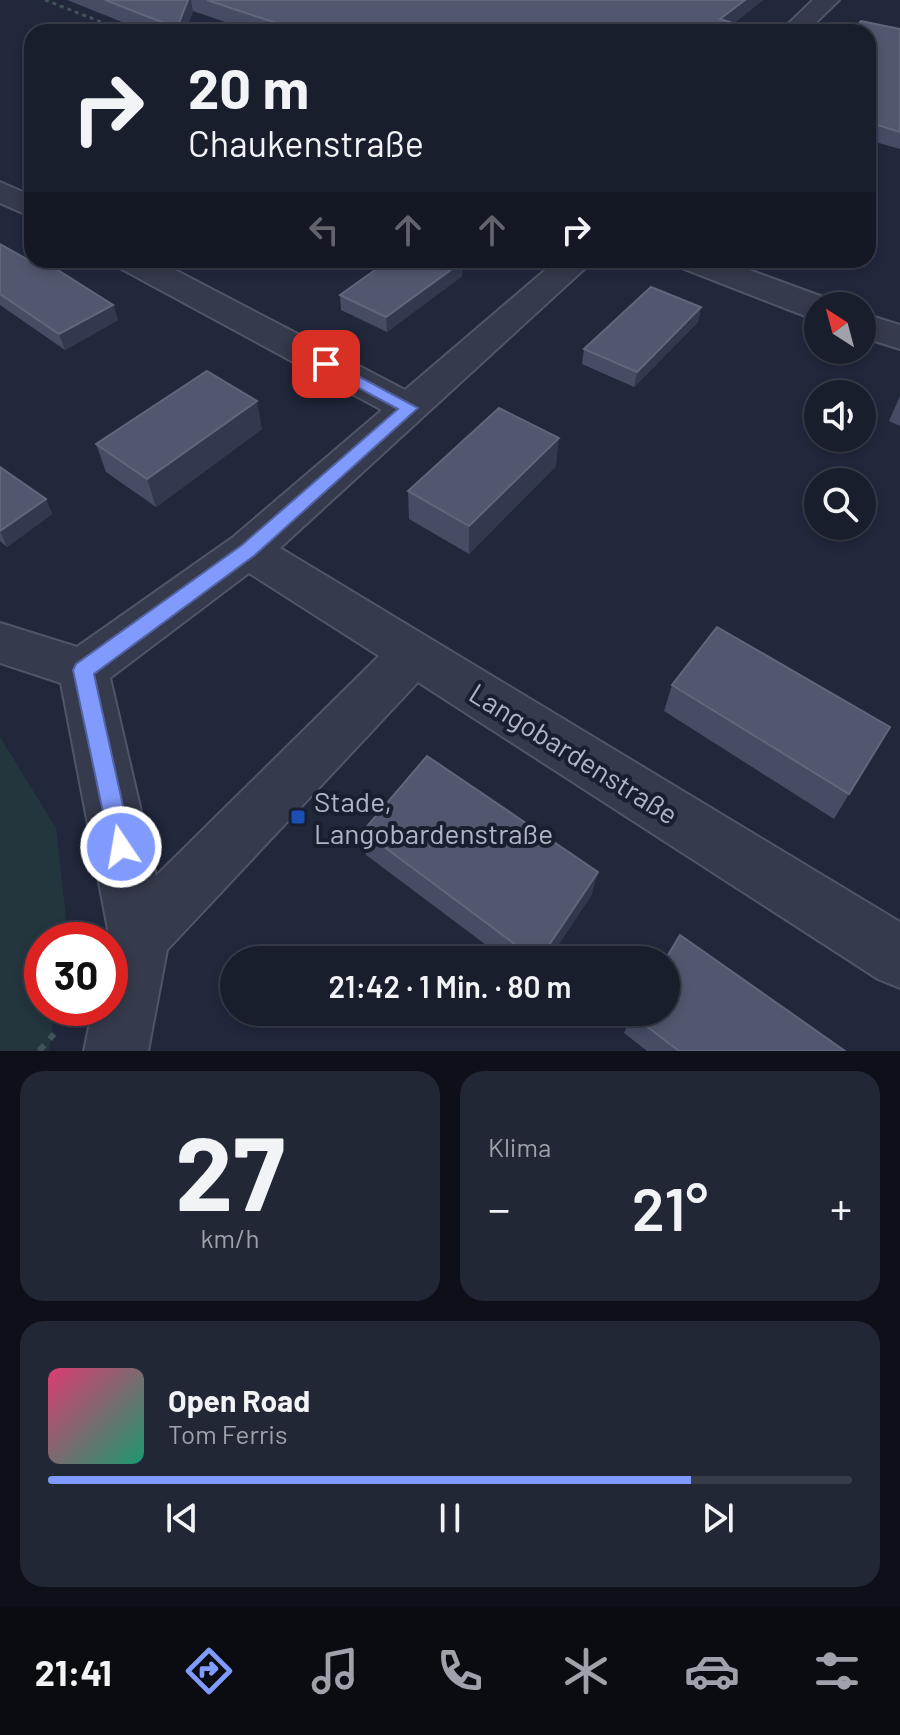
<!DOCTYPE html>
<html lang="de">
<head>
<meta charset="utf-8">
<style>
	:root { --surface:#191e2d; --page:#222735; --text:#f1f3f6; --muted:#9fa2aa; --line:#373c49; --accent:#809afd }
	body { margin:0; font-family:Barlow,sans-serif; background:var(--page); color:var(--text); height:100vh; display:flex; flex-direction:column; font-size:30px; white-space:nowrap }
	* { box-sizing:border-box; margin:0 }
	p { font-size:26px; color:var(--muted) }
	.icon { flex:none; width:44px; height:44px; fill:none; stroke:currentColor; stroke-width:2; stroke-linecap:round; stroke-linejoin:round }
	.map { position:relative; height:1051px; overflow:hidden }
	.sheet { display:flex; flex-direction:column; gap:20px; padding:20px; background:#0e1019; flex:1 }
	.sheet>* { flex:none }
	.top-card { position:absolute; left:24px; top:24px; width:852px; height:244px; border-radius:24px; box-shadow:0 4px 12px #0003,0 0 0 2px var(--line); background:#191e2d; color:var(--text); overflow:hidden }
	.needle { width:52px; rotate:324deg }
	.tools { position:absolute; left:804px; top:292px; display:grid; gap:16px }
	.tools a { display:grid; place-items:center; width:72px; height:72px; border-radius:50%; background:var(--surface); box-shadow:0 4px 12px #0003,0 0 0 2px var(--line); font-size:40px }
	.speed { position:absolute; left:24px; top:922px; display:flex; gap:16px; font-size:40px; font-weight:700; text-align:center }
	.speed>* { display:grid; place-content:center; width:104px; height:104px; border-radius:50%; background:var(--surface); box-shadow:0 4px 12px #0003,0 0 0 2px var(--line); line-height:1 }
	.speed .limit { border:12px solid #d22; background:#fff; color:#111 }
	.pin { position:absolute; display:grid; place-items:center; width:68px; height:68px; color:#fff; margin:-34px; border-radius:16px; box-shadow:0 4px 12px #0006 }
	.me { position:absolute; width:88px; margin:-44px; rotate:348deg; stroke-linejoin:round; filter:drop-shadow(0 0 6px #0008) }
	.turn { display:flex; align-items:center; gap:28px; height:168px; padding:0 32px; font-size:36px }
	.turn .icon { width:104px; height:104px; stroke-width:2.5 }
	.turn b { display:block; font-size:56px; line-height:68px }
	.lanes { display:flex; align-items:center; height:76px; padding:0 32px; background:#0003; justify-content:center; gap:40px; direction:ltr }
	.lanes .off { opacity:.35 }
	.big { font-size:60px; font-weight:600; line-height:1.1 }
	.sheet .widget { flex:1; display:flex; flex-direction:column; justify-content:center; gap:12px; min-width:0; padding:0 28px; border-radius:24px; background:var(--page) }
	.sheet .dial { align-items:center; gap:0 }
	.dial b { font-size:104px; line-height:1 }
	.song { display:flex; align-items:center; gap:24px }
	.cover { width:96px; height:96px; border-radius:12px; background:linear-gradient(135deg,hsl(340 70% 55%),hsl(160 70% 35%)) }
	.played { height:8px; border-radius:4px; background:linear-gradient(90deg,var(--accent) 80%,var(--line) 80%) }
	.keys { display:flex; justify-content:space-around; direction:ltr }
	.heat { display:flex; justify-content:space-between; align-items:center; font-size:44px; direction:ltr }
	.sheet .tiles { flex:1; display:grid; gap:20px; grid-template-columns:1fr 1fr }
	.widget:last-child { grid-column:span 2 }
	.trip { position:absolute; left:220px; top:946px; width:460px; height:80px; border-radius:40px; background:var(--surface); box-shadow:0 4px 12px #0003,0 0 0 2px var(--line); font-weight:600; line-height:80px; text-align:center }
	.dock { display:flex; height:128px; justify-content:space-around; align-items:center; background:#0a0c12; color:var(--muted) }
	.dock .icon { width:56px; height:56px }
	.dock .on { color:var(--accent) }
	.dock b { font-size:36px; color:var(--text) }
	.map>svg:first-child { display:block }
	.green { fill:#23353d }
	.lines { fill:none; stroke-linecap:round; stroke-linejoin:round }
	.minor-casing { stroke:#505567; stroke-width:4 }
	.path-far1 { stroke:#41525a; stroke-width:3; stroke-dasharray:4 4; stroke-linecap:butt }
	.path { stroke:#41525a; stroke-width:6; stroke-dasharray:8 8; stroke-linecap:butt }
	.minor { fill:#353a4c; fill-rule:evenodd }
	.wall { fill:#454c64 }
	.shaded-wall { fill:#32394f }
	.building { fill:#51576e; stroke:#60667c; stroke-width:2 }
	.route { fill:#809afd; stroke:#5364a4; stroke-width:2 }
	.transit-dot { fill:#1a4fb4; stroke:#1a1f30; stroke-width:3 }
	.labels { text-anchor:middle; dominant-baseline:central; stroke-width:8; stroke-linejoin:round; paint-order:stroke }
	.near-street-label { font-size:28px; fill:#b0b5c8; stroke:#1a1f30 }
	.near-poi-label { font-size:28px; fill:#b0b5c8; stroke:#1a1f30; text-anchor:start }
</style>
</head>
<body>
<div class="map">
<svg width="900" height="1051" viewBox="0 0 900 1051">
	<rect width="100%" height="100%" fill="#21283c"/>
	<polygon class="green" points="0,737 56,828 67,927 65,940 42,940 42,1008 55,1008 49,1051 0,1051"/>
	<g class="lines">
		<g class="minor-casing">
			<g id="minor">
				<polygon points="813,0 839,0 806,32 780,32"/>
				<polygon points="0,182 32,196 32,217 0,203"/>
				<path d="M113,260h43l249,130 152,-130h37l-314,288 620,374v66l-22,-9 -460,-297 -251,268 -19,101h-64l9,-43h17v-68l-49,-257 -61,-20v-40l77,24 155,-109 150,-128 -264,-143zM249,573l130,83 -223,220 -46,-198z"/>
				<polygon points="674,260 722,260 831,300 834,306 818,306 818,319 805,316 679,267"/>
				<polygon points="862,313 900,325 900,349 862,337"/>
			</g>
		</g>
		<polyline class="path-far1" points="45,0 127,32"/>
		<polyline class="path" points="39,1051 54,1034"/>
		<use href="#minor" class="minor"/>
	</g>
	<g class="wall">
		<polygon points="67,0 763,0 729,27 728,32 254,32 193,11 185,32 147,32"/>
		<polygon points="900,29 900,149 868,140 868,32"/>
		<polygon points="0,244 113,305 118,320 65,350 0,305"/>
		<polygon points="463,261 462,276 387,332 341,310 340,295"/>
		<polygon points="701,307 698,322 634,387 582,364 584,349"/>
		<polygon points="900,396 900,426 889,421"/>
		<polygon points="262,429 156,507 106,472 96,444"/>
		<polygon points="556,466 469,554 409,519 408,491"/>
		<polygon points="0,467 46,499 52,514 7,547 0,541"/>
		<polygon points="672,685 849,794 834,819 664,711"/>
		<polygon points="363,831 592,894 548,960 506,960 366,855"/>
		<polygon points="632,1015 845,1051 647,1051 624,1033"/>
	</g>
	<g class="shaded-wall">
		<polygon points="188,0 191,0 193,11 185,32 178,32 177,28"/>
		<polygon points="745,0 763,0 729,27 728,32 716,32 720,19"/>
		<polygon points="463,261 462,276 387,332 386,317"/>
		<polygon points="113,305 118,320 65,350 59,334"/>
		<polygon points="701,307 698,322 634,387 637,372"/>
		<polygon points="257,401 262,429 156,507 147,479"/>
		<polygon points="559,438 556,466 469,554 469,526"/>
		<polygon points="46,499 52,514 7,547 0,531"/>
		<polygon points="598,872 592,894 548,960 539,960"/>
	</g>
	<g class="building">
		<polygon points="105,0 188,0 177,28"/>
		<polygon points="207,0 745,0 720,19 730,22 716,32 303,32"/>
		<polygon points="861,21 900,29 900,132 868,122 868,32 851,32"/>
		<polygon points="0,244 32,262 36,260 42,260 113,305 59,334 0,294"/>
		<polygon points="389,260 460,260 463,261 386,317 340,295"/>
		<polygon points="651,287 701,307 637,372 584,349"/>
		<polygon points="207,371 257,401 147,479 96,444"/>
		<polygon points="499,408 559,438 469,526 408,491"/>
		<polygon points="0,467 46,499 0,531"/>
		<polygon points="717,627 890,727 849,794 672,685"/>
		<polygon points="427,756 598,872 539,960 536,960 363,831"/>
		<polygon points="680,935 845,1051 679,1051 632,1015 634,1012 666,1012 665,960"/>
	</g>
	<polygon class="route" points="326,359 418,408 255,555 94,674 132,847 129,855 121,858 112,855 73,670 76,664 242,545 398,409 320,367 320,360"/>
	<rect class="transit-dot" x="290" y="809" width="16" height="16" rx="4"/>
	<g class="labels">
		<g class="near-street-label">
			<text transform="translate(574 753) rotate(32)">Langobardenstraße</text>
		</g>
		<g class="near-poi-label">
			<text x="314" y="801">Stade,<tspan x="314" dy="32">Langobardenstraße</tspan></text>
		</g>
	</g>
</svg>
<div class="tools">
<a><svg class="needle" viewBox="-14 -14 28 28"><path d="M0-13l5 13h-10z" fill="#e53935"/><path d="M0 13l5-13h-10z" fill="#9fa2aa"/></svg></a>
<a><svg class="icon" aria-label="sound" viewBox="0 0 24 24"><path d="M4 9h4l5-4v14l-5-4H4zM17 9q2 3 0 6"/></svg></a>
<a><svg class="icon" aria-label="search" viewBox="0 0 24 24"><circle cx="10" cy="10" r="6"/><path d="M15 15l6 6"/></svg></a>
</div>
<div class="speed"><div class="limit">30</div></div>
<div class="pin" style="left:326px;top:364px;background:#d93025"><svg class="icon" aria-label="arrive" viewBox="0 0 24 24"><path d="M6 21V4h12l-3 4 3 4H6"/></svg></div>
<svg class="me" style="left:121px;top:847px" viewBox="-20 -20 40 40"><circle r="17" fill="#809afd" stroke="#fff" stroke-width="3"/><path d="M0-11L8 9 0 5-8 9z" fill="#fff"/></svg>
<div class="trip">21:42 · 1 Min. · 80 m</div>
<div class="top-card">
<div class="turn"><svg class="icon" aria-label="right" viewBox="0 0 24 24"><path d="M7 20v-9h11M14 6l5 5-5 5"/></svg><div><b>20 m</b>Chaukenstraße</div></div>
<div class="lanes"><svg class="icon off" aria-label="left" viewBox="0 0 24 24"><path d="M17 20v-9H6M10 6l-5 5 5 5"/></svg><svg class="icon off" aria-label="ahead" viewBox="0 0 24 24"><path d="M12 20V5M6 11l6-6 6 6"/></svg><svg class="icon off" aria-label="ahead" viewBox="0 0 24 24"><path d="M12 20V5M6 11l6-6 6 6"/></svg><svg class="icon" aria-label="right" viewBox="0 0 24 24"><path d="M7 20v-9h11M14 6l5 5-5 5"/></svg></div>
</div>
</div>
<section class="sheet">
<div class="tiles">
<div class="widget dial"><b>27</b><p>km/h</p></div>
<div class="widget"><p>Klima</p>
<div class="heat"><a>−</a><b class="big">21°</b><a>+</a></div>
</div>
<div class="widget">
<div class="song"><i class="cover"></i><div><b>Open Road</b><p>Tom Ferris</p></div></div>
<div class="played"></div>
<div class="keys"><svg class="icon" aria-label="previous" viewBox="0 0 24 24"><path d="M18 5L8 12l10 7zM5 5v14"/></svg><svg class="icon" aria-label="pause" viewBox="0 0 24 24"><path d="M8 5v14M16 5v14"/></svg><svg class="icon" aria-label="next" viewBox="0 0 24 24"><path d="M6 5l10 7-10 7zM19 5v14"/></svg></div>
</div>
</div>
</section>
<nav class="dock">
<b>21:41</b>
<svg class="icon on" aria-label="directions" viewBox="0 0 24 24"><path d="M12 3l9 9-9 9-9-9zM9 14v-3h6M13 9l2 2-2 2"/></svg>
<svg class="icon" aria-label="music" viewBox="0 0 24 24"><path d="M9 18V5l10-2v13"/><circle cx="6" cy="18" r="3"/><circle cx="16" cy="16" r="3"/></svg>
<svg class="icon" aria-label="phone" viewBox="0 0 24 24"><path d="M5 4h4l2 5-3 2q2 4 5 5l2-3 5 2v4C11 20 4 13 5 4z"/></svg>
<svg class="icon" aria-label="climate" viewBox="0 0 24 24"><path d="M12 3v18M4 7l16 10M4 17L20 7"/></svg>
<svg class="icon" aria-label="car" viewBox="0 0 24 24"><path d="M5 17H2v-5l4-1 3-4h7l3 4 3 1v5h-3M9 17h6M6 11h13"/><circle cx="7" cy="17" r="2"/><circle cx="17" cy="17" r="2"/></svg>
<svg class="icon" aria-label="filters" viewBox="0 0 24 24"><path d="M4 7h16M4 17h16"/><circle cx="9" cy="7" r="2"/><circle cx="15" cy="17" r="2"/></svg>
</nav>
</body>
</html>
